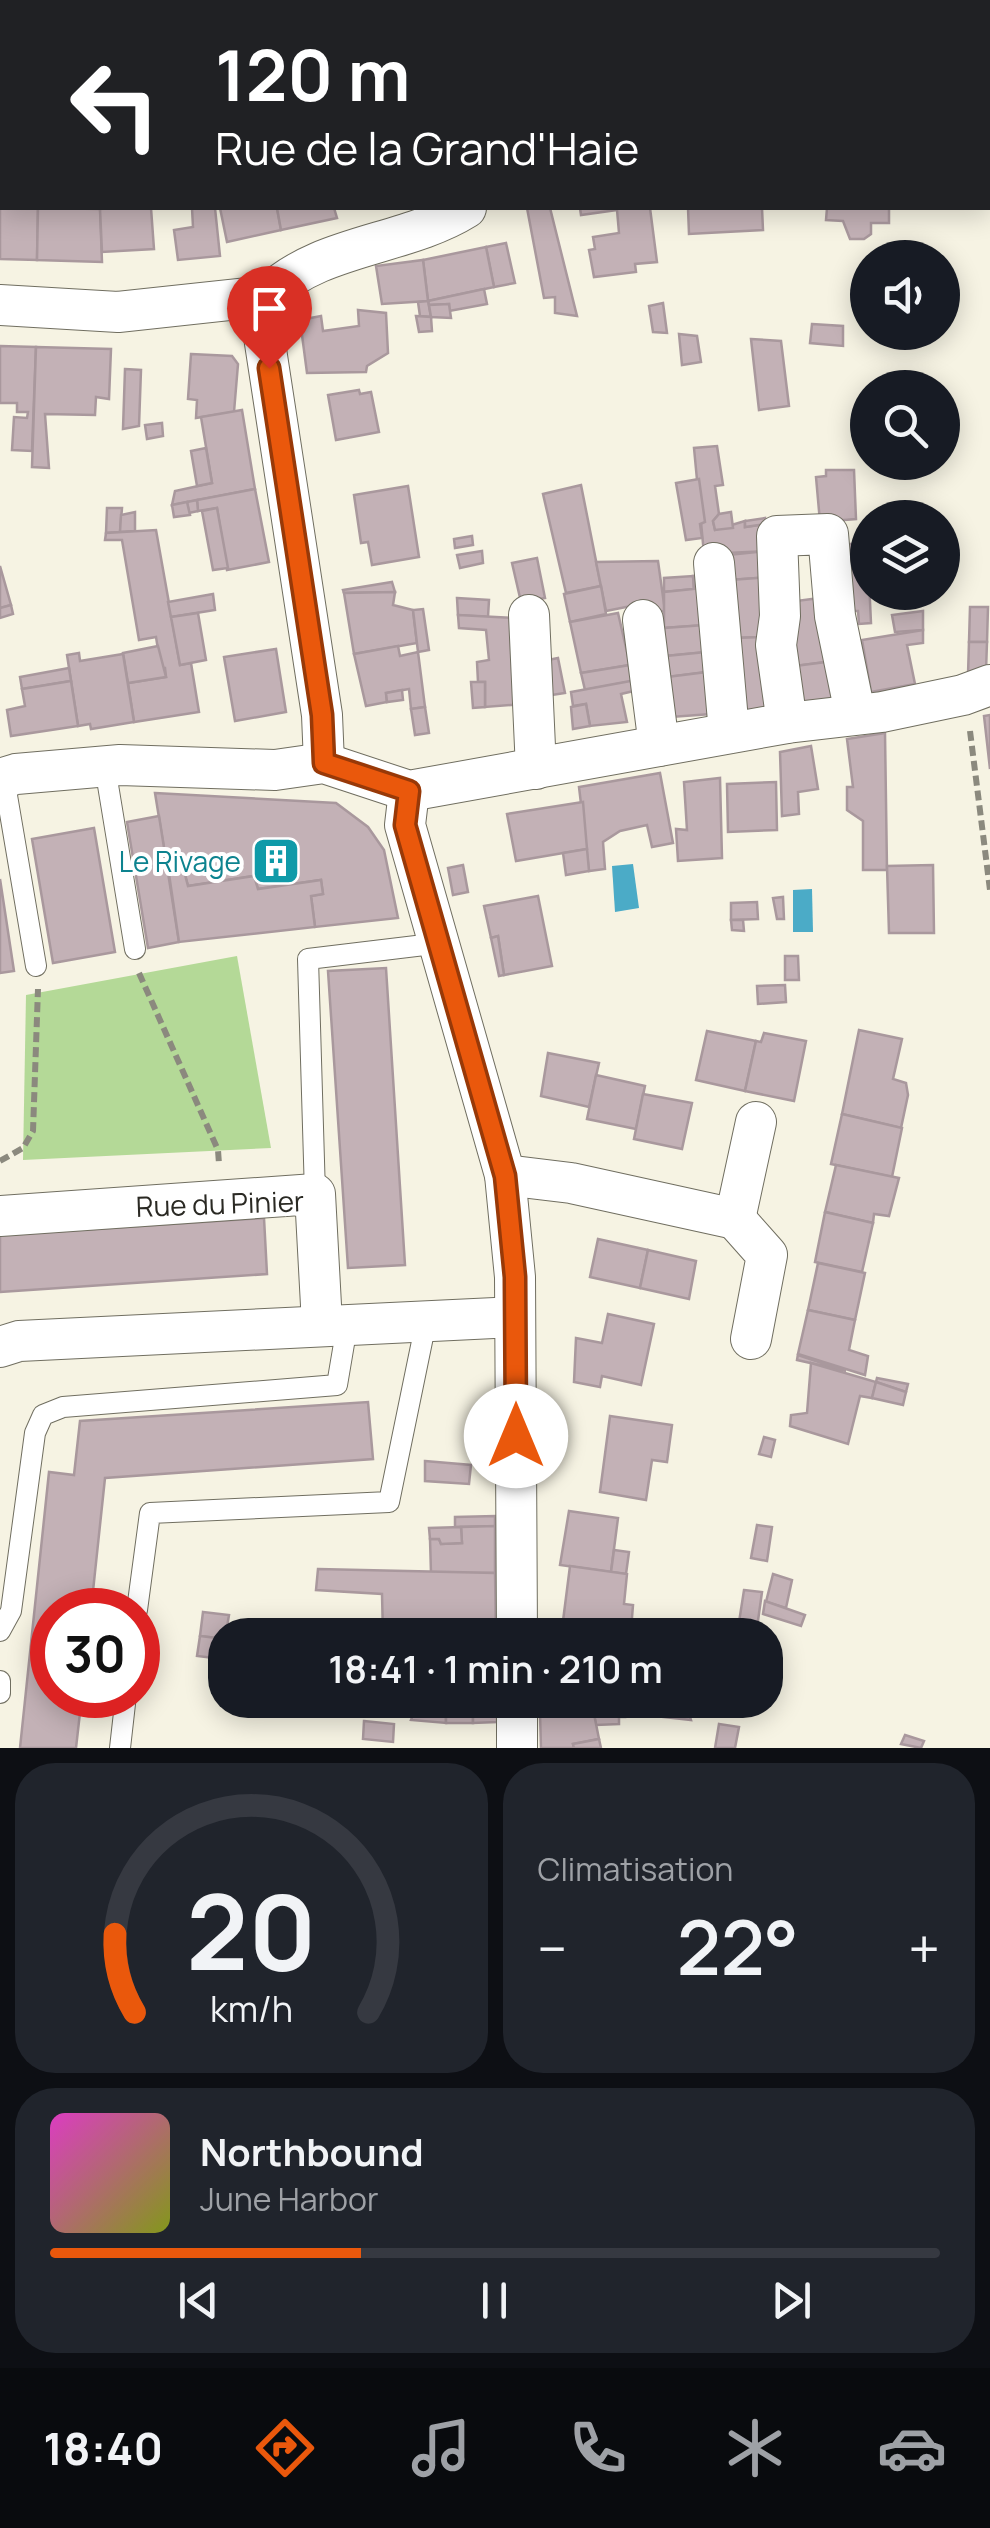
<!DOCTYPE html>
<html lang="fr">
<head>
<meta charset="utf-8">
<style>
	:root { --surface:#171b24; --page:#20242c; --text:#f1f3f6; --muted:#9ea1a6; --line:#363941; --accent:#ea580c }
	body { margin:0; font-family:Manrope,sans-serif; background:var(--page); color:var(--text); height:100vh; display:flex; flex-direction:column; font-size:38px; white-space:nowrap }
	* { box-sizing:border-box; margin:0 }
	p { font-size:32px; color:var(--muted) }
	.icon { flex:none; width:55px; height:55px; fill:none; stroke:currentColor; stroke-width:2; stroke-linecap:round; stroke-linejoin:round }
	.map { position:relative; height:1748px; overflow:hidden }
	.side { display:flex; flex-direction:column; gap:15px; padding:15px; background:#0d0f14; flex:1 }
	.side>* { flex:none }
	.banner { position:absolute; left:0px; top:0px; width:990px; height:210px; box-shadow:0 5px 25px #0003; background:#202124; color:#fff; overflow:hidden }
	.tools { position:absolute; left:850px; top:240px; display:grid; gap:20px }
	.tools a { display:grid; place-items:center; width:110px; height:110px; border-radius:50%; background:var(--surface); box-shadow:0 5px 25px #0003; font-size:50px }
	.speed { position:absolute; left:30px; top:1588px; display:flex; gap:20px; font-size:50px; font-weight:700; text-align:center }
	.speed>* { display:grid; place-content:center; width:130px; height:130px; border-radius:50%; background:var(--surface); box-shadow:0 5px 25px #0003; line-height:1 }
	.speed .limit { border:15px solid #d22; background:#fff; color:#111 }
	.pin { position:absolute; display:grid; place-items:center; width:85px; height:85px; color:#fff; margin:-102px -42px; border-radius:50% 50% 50% 0; rotate:-45deg; box-shadow:0 0 10px #0007 }
	.pin .icon { rotate:45deg }
	.me { position:absolute; width:110px; margin:-55px; rotate:0deg; stroke-linejoin:round; filter:drop-shadow(0 0 8px #0008) }
	.turn { display:flex; align-items:center; gap:35px; height:210px; padding:0 50px; font-size:45px }
	.turn .icon { width:130px; height:130px; stroke-width:2.5 }
	.turn b { display:block; font-size:70px; line-height:85px }
	.big { font-size:75px; font-weight:600; line-height:1.1 }
	.side .card { flex:1; display:flex; flex-direction:column; justify-content:center; gap:15px; min-width:0; padding:0 35px; border-radius:40px; background:var(--page) }
	.side .dial { align-items:center; gap:0 }
	.dial svg { height:260px; overflow:visible; fill:none; stroke:var(--line); stroke-width:7; stroke-linecap:round; text-anchor:middle }
	.dial text { fill:var(--text); stroke:none }
	.song { display:flex; align-items:center; gap:30px }
	.cover { width:120px; height:120px; border-radius:15px; background:linear-gradient(135deg,hsl(310 70% 55%),hsl(70 70% 35%)) }
	.played { height:10px; border-radius:5px; background:linear-gradient(90deg,var(--accent) 35%,var(--line) 35%) }
	.keys { display:flex; justify-content:space-around; direction:ltr }
	.heat { display:flex; justify-content:space-between; align-items:center; font-size:55px; direction:ltr }
	.side .tiles { flex:1; display:grid; gap:15px; grid-template-columns:1fr 1fr }
	.card:last-child { grid-column:span 2 }
	.trip { position:absolute; left:208px; top:1618px; width:575px; height:100px; border-radius:40px; background:var(--surface); box-shadow:0 5px 25px #0003; font-weight:600; line-height:100px; text-align:center }
	.dock { display:flex; height:160px; justify-content:space-around; align-items:center; background:#090b0e; color:var(--muted) }
	.dock .icon { width:70px; height:70px }
	.dock .active { color:var(--accent) }
	.dock b { font-size:45px; color:var(--text) }
	.map>svg:first-child { display:block }
	.green { fill:#b4d997 }
	.water { fill:#4babc7 }
	.building { fill:#c3b1b6; stroke:#a9989d; stroke-width:2.5 }
	.lines { fill:none; stroke-linecap:round; stroke-linejoin:round }
	.service-casing { stroke:#706e60; stroke-width:22 }
	.minor-casing { stroke:#706e60; stroke-width:42 }
	.path { stroke:#8b897e; stroke-width:6; stroke-dasharray:10 5; stroke-linecap:butt }
	.service { stroke:#fff; stroke-width:20 }
	.minor { stroke:#fff; stroke-width:40 }
	.route-casing { stroke:#983908; stroke-width:25 }
	.route { stroke:#ea580c; stroke-width:18 }
	.labels { text-anchor:middle; dominant-baseline:central; stroke-width:8; stroke-linejoin:round; paint-order:stroke }
	.culture-label { font-size:28px; fill:#0d838f; stroke:#fff; text-anchor:end }
	.street-label { font-size:28px; fill:#2a2923; stroke:#fff }
</style>
</head>
<body>
<div class="map">
<svg width="990" height="1748" viewBox="0 0 990 1748">
	<rect width="100%" height="100%" fill="#f6f3e3"/>
	<polygon class="green" points="237,956 271,1148 23,1160 26,995"/>
	<g class="water">
		<polygon points="633,864 639,908 615,912 612,866"/>
		<polygon points="812,889 813,932 793,932 793,890"/>
	</g>
	<g class="building">
		<polygon points="617,0 675,0 676,2 618,2"/>
		<polygon points="877,0 928,0 947,2 877,2"/>
		<polygon points="988,34 990,35 990,90 988,89"/>
		<rect x="0" y="116" width="2" height="59"/>
		<polygon points="0,207 38,208 37,260 0,259"/>
		<polygon points="38,208 100,209 102,262 37,260"/>
		<polygon points="117,208 151,208 154,249 102,252 100,209"/>
		<polygon points="192,208 215,208 220,256 178,260 174,230 193,227"/>
		<polygon points="220,208 277,208 281,230 227,242"/>
		<polygon points="277,208 334,208 337,218 281,230"/>
		<polygon points="527,208 550,208 577,316 555,313 555,297 544,298"/>
		<polygon points="580,208 650,208 657,262 635,264 636,272 594,277 589,250 595,249 593,237 619,233 617,210 581,215"/>
		<polygon points="688,208 762,208 763,230 689,234"/>
		<polygon points="827,208 889,208 889,223 871,223 871,234 864,239 850,239 843,221 826,220"/>
		<polygon points="506,243 515,283 494,287 486,247"/>
		<polygon points="486,247 494,287 428,301 423,260"/>
		<polygon points="423,260 428,301 382,304 376,266"/>
		<polygon points="484,289 487,304 449,311 449,304 429,305 428,301"/>
		<polygon points="428,301 431,317 420,316 418,302"/>
		<polygon points="663,303 667,333 653,332 649,306"/>
		<polygon points="449,304 451,318 431,317 429,305"/>
		<polygon points="358,310 386,313 388,353 367,366 366,372 307,373 300,320 321,316 323,331 359,326"/>
		<polygon points="416,316 431,317 432,331 419,332"/>
		<polygon points="812,324 843,326 843,346 810,343"/>
		<polygon points="679,334 697,336 701,362 682,365"/>
		<polygon points="751,339 781,341 789,406 759,410"/>
		<polygon points="0,346 36,347 32,451 12,450 14,417 27,418 28,412 17,412 17,403 0,403"/>
		<polygon points="36,347 111,349 109,399 96,397 95,415 45,414 49,468 32,467"/>
		<polygon points="191,354 232,356 238,364 234,412 196,418 197,400 188,399"/>
		<polygon points="125,369 141,370 139,426 123,429"/>
		<polygon points="359,390 360,394 371,392 379,432 336,440 328,395"/>
		<polygon points="242,410 255,489 172,505 175,491 212,483 201,417"/>
		<polygon points="162,423 163,436 147,439 145,425"/>
		<polygon points="717,446 723,485 715,486 719,514 713,521 715,530 745,521 745,527 765,524 767,551 704,554 694,448"/>
		<polygon points="206,448 212,483 197,486 191,451"/>
		<polygon points="826,470 854,470 856,519 820,522 816,477 826,476"/>
		<polygon points="699,479 705,522 700,524 702,538 686,540 676,483"/>
		<polygon points="581,485 601,586 566,593 543,494"/>
		<polygon points="408,486 419,557 372,565 368,542 361,543 354,495"/>
		<polygon points="255,489 269,562 227,570 217,508 198,511 197,500"/>
		<polygon points="197,500 198,511 189,513 187,502"/>
		<polygon points="187,502 190,515 174,517 172,505"/>
		<polygon points="107,508 122,508 120,532 106,533"/>
		<polygon points="217,508 228,568 213,570 202,511"/>
		<polygon points="135,512 135,531 120,532 121,515"/>
		<polygon points="731,512 733,528 715,530 713,521 719,514"/>
		<polygon points="765,518 765,524 745,527 745,521"/>
		<polygon points="156,530 180,665 191,663 199,712 134,722 128,683 166,677 165,668 161,668 156,637 139,640 122,540 105,540 106,533"/>
		<polygon points="472,536 473,545 455,548 454,539"/>
		<polygon points="868,542 868,558 842,561 841,545"/>
		<polygon points="482,551 483,563 460,568 457,555"/>
		<polygon points="767,551 769,577 730,580 728,555"/>
		<polygon points="537,558 545,598 521,602 512,563"/>
		<polygon points="868,558 871,623 859,624 858,611 844,611 842,561"/>
		<polygon points="658,561 665,611 631,613 631,606 606,611 596,562"/>
		<polygon points="0,566 11,605 0,608"/>
		<polygon points="693,576 694,589 664,592 664,578"/>
		<polygon points="693,576 702,576 705,625 664,628 664,592 694,589"/>
		<polygon points="769,577 767,637 733,638 730,580"/>
		<polygon points="392,582 395,592 344,593 343,590"/>
		<polygon points="601,586 606,614 570,622 564,594"/>
		<polygon points="395,592 393,605 413,610 417,643 354,654 344,593"/>
		<polygon points="911,592 923,592 923,601 910,602"/>
		<polygon points="213,594 215,610 171,617 168,602"/>
		<polygon points="457,598 489,600 488,617 458,615"/>
		<polygon points="820,598 834,661 787,667 796,601"/>
		<polygon points="11,605 13,614 0,618 0,608"/>
		<polygon points="970,607 988,607 987,642 969,642"/>
		<polygon points="423,609 429,650 418,652 413,610"/>
		<polygon points="923,611 923,630 895,632 892,615"/>
		<polygon points="198,613 206,660 180,665 171,617"/>
		<polygon points="618,613 630,665 581,673 570,622"/>
		<polygon points="458,615 513,618 523,704 485,707 485,682 478,682 477,662 489,660 486,630 459,628"/>
		<polygon points="705,625 706,652 666,656 664,628"/>
		<polygon points="923,630 923,643 907,645 915,684 871,692 862,640"/>
		<polygon points="767,637 777,707 737,714 733,638"/>
		<polygon points="969,642 987,642 986,671 968,675"/>
		<polygon points="158,646 166,677 128,683 123,653"/>
		<polygon points="398,646 400,656 418,652 425,707 411,709 409,689 386,693 387,702 366,706 354,654"/>
		<polygon points="276,649 286,712 235,721 224,657"/>
		<polygon points="706,652 707,672 667,677 666,656"/>
		<polygon points="79,653 80,661 123,654 134,722 91,729 90,724 78,726 67,655"/>
		<polygon points="558,658 565,693 545,696 543,661"/>
		<polygon points="834,661 841,697 792,705 787,667"/>
		<polygon points="630,665 633,681 585,690 581,673"/>
		<polygon points="69,668 71,681 22,689 20,677"/>
		<polygon points="707,672 711,714 671,717 667,677"/>
		<polygon points="636,680 638,690 621,694 627,722 590,726 586,704 573,706 571,692"/>
		<polygon points="71,681 78,726 11,736 7,710 25,706 22,689"/>
		<polygon points="471,682 485,682 485,707 473,708"/>
		<polygon points="402,690 403,700 387,702 386,693"/>
		<polygon points="586,704 590,726 573,729 571,707"/>
		<polygon points="425,707 429,733 415,735 411,709"/>
		<polygon points="990,715 990,769 984,716"/>
		<polygon points="885,733 887,870 863,870 863,821 847,810 847,787 853,787 847,739"/>
		<polygon points="811,746 818,789 798,792 799,814 782,816 780,752"/>
		<polygon points="660,773 673,843 652,847 647,825 620,831 603,842 605,869 589,871 579,787"/>
		<polygon points="720,778 722,858 678,861 676,829 687,830 684,782"/>
		<polygon points="776,782 777,830 728,832 727,784"/>
		<polygon points="155,793 336,803 368,827 384,850 398,918 315,927 311,896 323,894 321,880 258,889 254,876 188,886 184,871 168,873"/>
		<polygon points="583,802 587,849 516,861 507,814"/>
		<polygon points="159,816 179,942 148,948 127,822"/>
		<polygon points="94,828 115,952 53,963 32,839"/>
		<polygon points="587,849 589,871 566,875 563,853"/>
		<polygon points="463,865 468,892 453,895 448,868"/>
		<polygon points="933,865 934,933 889,933 887,866"/>
		<polygon points="184,871 188,886 254,876 258,889 321,880 323,894 311,896 315,927 179,942 169,874"/>
		<polygon points="0,879 14,971 0,973"/>
		<polygon points="538,896 552,966 504,975 498,936 491,938 484,906"/>
		<polygon points="783,897 784,919 777,919 773,898"/>
		<polygon points="757,902 758,919 731,920 731,903"/>
		<polygon points="731,920 743,920 744,931 732,930"/>
		<polygon points="498,936 504,975 499,976 491,938"/>
		<polygon points="785,956 798,956 799,980 785,980"/>
		<polygon points="386,968 405,1265 348,1268 328,971"/>
		<polygon points="785,985 786,1002 758,1004 757,986"/>
		<polygon points="859,1030 902,1039 893,1079 906,1083 908,1095 901,1128 842,1114"/>
		<polygon points="707,1031 756,1041 745,1091 696,1080"/>
		<polygon points="764,1033 806,1041 794,1101 745,1091 756,1041 761,1042"/>
		<polygon points="548,1053 599,1063 589,1107 541,1096"/>
		<polygon points="596,1075 645,1086 636,1129 587,1119"/>
		<polygon points="643,1094 692,1103 682,1149 634,1139"/>
		<polygon points="842,1114 902,1128 892,1177 831,1164"/>
		<polygon points="836,1165 899,1178 889,1216 874,1214 873,1223 825,1212"/>
		<polygon points="825,1212 873,1223 862,1272 815,1262"/>
		<polygon points="264,1218 267,1274 0,1292 0,1235"/>
		<polygon points="598,1239 648,1250 640,1288 590,1277"/>
		<polygon points="648,1250 696,1261 689,1299 640,1288"/>
		<polygon points="818,1263 865,1273 855,1320 808,1310"/>
		<polygon points="808,1310 855,1320 849,1350 868,1356 865,1375 798,1354"/>
		<polygon points="608,1314 654,1324 641,1385 602,1376 600,1387 574,1382 576,1338 602,1343"/>
		<polygon points="798,1354 798,1355 846,1371 797,1360"/>
		<polygon points="811,1363 876,1382 872,1398 860,1396 848,1444 790,1426 791,1415 807,1413"/>
		<polygon points="877,1378 908,1384 906,1392 876,1382"/>
		<polygon points="876,1382 906,1392 903,1405 872,1398"/>
		<polygon points="368,1402 373,1459 105,1478 91,1610 52,1610 52,1695 82,1695 76,1748 20,1748 49,1472 74,1475 80,1421"/>
		<polygon points="610,1416 672,1425 667,1462 652,1460 646,1500 600,1492"/>
		<polygon points="764,1437 775,1440 771,1457 759,1454"/>
		<polygon points="425,1461 471,1465 469,1484 425,1481"/>
		<polygon points="569,1511 618,1518 611,1572 560,1565"/>
		<polygon points="495,1516 495,1526 455,1527 455,1517"/>
		<polygon points="757,1525 772,1527 767,1561 751,1558"/>
		<polygon points="495,1526 495,1573 431,1573 430,1539 439,1539 441,1544 462,1543 461,1527"/>
		<polygon points="461,1527 462,1543 441,1544 439,1539 430,1539 429,1528"/>
		<polygon points="614,1550 629,1552 626,1574 611,1572"/>
		<polygon points="570,1566 627,1574 624,1604 633,1605 631,1630 563,1621"/>
		<polygon points="318,1569 495,1573 496,1635 383,1635 382,1594 316,1590"/>
		<polygon points="773,1574 792,1580 786,1608 766,1602"/>
		<polygon points="744,1590 762,1592 756,1635 737,1635"/>
		<polygon points="765,1601 805,1615 801,1626 763,1614"/>
		<polygon points="203,1612 229,1615 225,1639 200,1636"/>
		<polygon points="200,1636 225,1639 223,1659 197,1656"/>
		<polygon points="419,1700 446,1700 446,1723 411,1720"/>
		<rect x="446" y="1700" width="27" height="23"/>
		<polygon points="473,1700 497,1700 497,1722 473,1723"/>
		<polygon points="540,1700 591,1700 593,1709 540,1714"/>
		<polygon points="591,1700 685,1700 691,1720 593,1709"/>
		<polygon points="593,1709 624,1711 625,1717 619,1717 619,1724 596,1725"/>
		<polygon points="593,1709 599,1739 573,1744 574,1748 541,1748 540,1714"/>
		<polygon points="364,1721 394,1724 393,1742 363,1739"/>
		<polygon points="719,1724 739,1727 735,1748 715,1748"/>
		<polygon points="905,1735 924,1741 921,1748 901,1744"/>
		<polygon points="599,1739 601,1748 574,1748 573,1744"/>
	</g>
	<g class="lines">
		<g class="service-casing">
			<g id="service">
				<polyline points="105,767 135,949"/>
				<polyline points="4,778 36,966"/>
				<polyline points="315,1194 308,959 441,943"/>
				<polyline points="137,1610 150,1513 389,1502 426,1322"/>
				<polyline points="0,1631 11,1611 35,1433 43,1415 63,1407 337,1385 347,1326"/>
				<polyline points="0,1681 0,1693"/>
				<polyline points="120,1748 126,1695"/>
			</g>
		</g>
		<g class="minor-casing">
			<g id="minor">
				<polyline points="749,2 751,0"/>
				<polyline points="0,305 118,312 267,296"/>
				<polyline points="714,563 729,732"/>
				<polyline points="529,615 536,769"/>
				<polyline points="643,620 659,746"/>
				<polyline points="787,723 776,645 780,616 777,536 828,534 835,616 855,713"/>
				<path d="M324,763l-2,-48 -59,-385 4,-34c52,-52 138,-50 199,-88"/>
				<polyline points="0,779 16,774 120,765 275,770 324,763 409,791 787,723 882,712 963,695 990,685"/>
				<polyline points="409,791 405,825 505,1175 515,1277 517,1635"/>
				<polyline points="505,1175 571,1183 735,1219 756,1122"/>
				<polyline points="0,1216 315,1194 322,1324"/>
				<polyline points="735,1219 767,1255 751,1339"/>
				<polyline points="0,1347 19,1341 515,1317"/>
				<polyline points="517,1700 517,1748"/>
			</g>
		</g>
		<g class="path">
			<polyline points="970,731 990,890"/>
			<polyline points="139,973 218,1150 219,1164"/>
			<polyline points="0,1161 23,1148 33,1131 38,989"/>
		</g>
		<use href="#service" class="service"/>
		<use href="#minor" class="minor"/>
	</g>
	<g class="lines">
		<g class="route-casing">
			<polyline id="route" points="269,368 322,715 324,763 409,791 405,825 505,1176 515,1277 516,1436"/>
		</g>
		<use href="#route" class="route"/>
	</g>
	<defs>
		<g id="building-square" transform="scale(2.5)"><rect x="-9" y="-9" width="18" height="18" rx="4" fill="#0f9aa8" stroke="#fff"/><path d="M-4-6H4V6H1V3H-1V6H-4ZM-2.5-4.3h1.7v1.8h-1.7ZM.8-4.3h1.7v1.8H.8ZM-2.5-1h1.7V.8h-1.7ZM.8-1h1.7V.8H.8Z" fill="#fff"/></g>
	</defs>
	<g fill-rule="evenodd">
		<use href="#building-square" x="276" y="861"/>
	</g>
	<g class="labels">
		<g class="culture-label">
			<text x="241" y="861">Le Rivage</text>
		</g>
		<g class="street-label">
			<text transform="translate(220 1203) rotate(-2)">Rue du Pinier</text>
		</g>
	</g>
</svg>
<div class="tools">
<a><svg class="icon" aria-label="sound" viewBox="0 0 24 24"><path d="M4 9h4l5-4v14l-5-4H4zM17 9q2 3 0 6"/></svg></a>
<a><svg class="icon" aria-label="search" viewBox="0 0 24 24"><circle cx="10" cy="10" r="6"/><path d="M15 15l6 6"/></svg></a>
<a><svg class="icon" aria-label="layers" viewBox="0 0 24 24"><path d="M12 4l9 5-9 5-9-5zM3 14l9 5 9-5"/></svg></a>
</div>
<div class="speed"><div class="limit">30</div></div>
<div class="pin" style="left:269px;top:368px;background:#d93025"><svg class="icon" aria-label="arrive" viewBox="0 0 24 24"><path d="M6 21V4h12l-3 4 3 4H6"/></svg></div>
<svg class="me" style="left:516px;top:1436px" viewBox="-20 -20 40 40"><circle r="19" fill="#fff"/><path d="M0-13L10 11 0 6-10 11z" fill="#ea580c"/></svg>
<div class="trip">18:41 · 1 min · 210 m</div>
<div class="banner">
<div class="turn"><svg class="icon" aria-label="left" viewBox="0 0 24 24"><path d="M17 20v-9H6M10 6l-5 5 5 5"/></svg><div><b>120 m</b>Rue de la Grand'Haie</div></div>
</div>
</div>
<section class="side">
<div class="tiles">
<div class="card dial"><svg viewBox="0 0 100 80">
<path d="M14 69A42 42 0 1 1 86 69"/>
<path d="M14 69A42 42 0 0 1 8 45" stroke="#ea580c"/>
<text x="50" y="56" font-size="32" font-weight="700">20</text>
<text x="50" y="72" font-size="11">km/h</text>
</svg></div>
<div class="card"><p>Climatisation</p>
<div class="heat"><a>−</a><b class="big">22°</b><a>+</a></div>
</div>
<div class="card">
<div class="song"><i class="cover"></i><div><b>Northbound</b><p>June Harbor</p></div></div>
<div class="played"></div>
<div class="keys"><svg class="icon" aria-label="previous" viewBox="0 0 24 24"><path d="M18 5L8 12l10 7zM5 5v14"/></svg><svg class="icon" aria-label="pause" viewBox="0 0 24 24"><path d="M8 5v14M16 5v14"/></svg><svg class="icon" aria-label="next" viewBox="0 0 24 24"><path d="M6 5l10 7-10 7zM19 5v14"/></svg></div>
</div>
</div>
</section>
<nav class="dock">
<b>18:40</b>
<svg class="icon active" aria-label="directions" viewBox="0 0 24 24"><path d="M12 3l9 9-9 9-9-9zM9 14v-3h6M13 9l2 2-2 2"/></svg>
<svg class="icon" aria-label="music" viewBox="0 0 24 24"><path d="M9 18V5l10-2v13"/><circle cx="6" cy="18" r="3"/><circle cx="16" cy="16" r="3"/></svg>
<svg class="icon" aria-label="phone" viewBox="0 0 24 24"><path d="M5 4h4l2 5-3 2q2 4 5 5l2-3 5 2v4C11 20 4 13 5 4z"/></svg>
<svg class="icon" aria-label="climate" viewBox="0 0 24 24"><path d="M12 3v18M4 7l16 10M4 17L20 7"/></svg>
<svg class="icon" aria-label="car" viewBox="0 0 24 24"><path d="M5 17H2v-5l4-1 3-4h7l3 4 3 1v5h-3M9 17h6M6 11h13"/><circle cx="7" cy="17" r="2"/><circle cx="17" cy="17" r="2"/></svg>
</nav>
</body>
</html>
